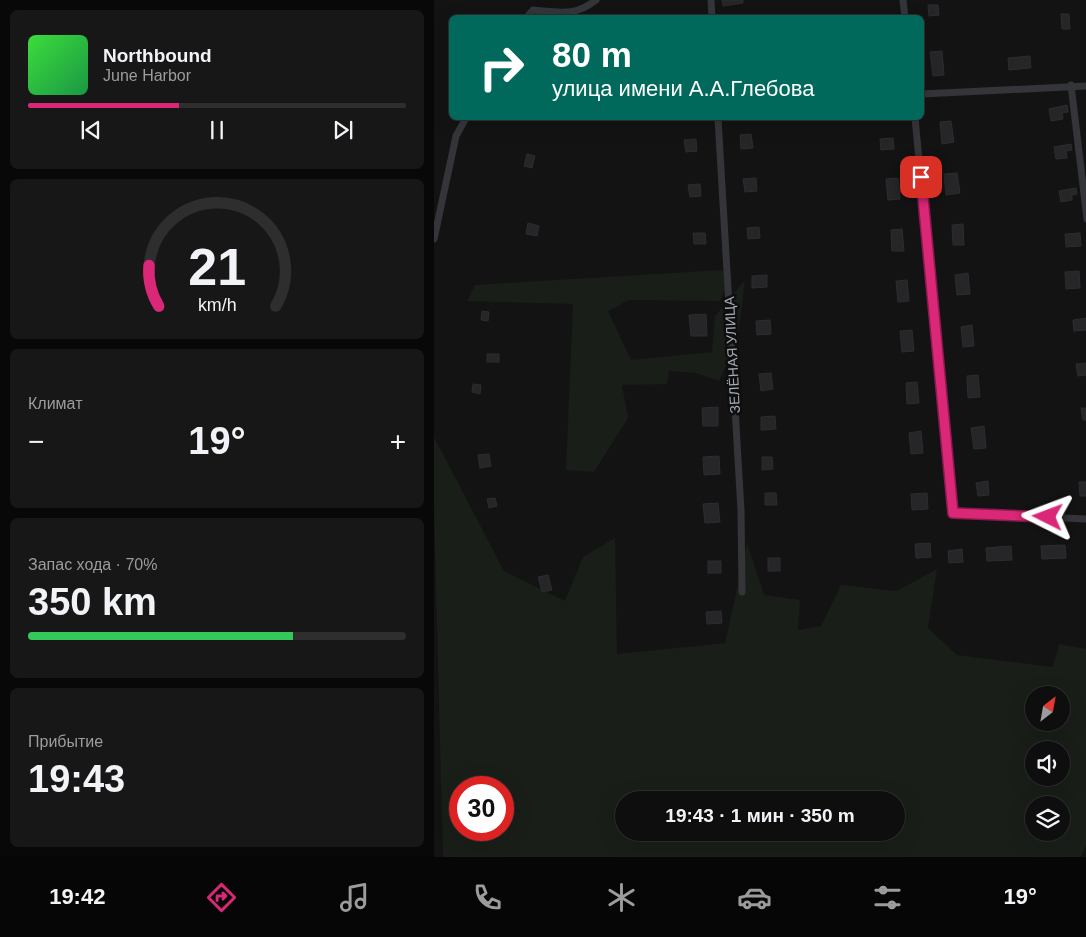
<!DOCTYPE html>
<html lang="ru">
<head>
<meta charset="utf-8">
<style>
	:root { --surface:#0e0e0f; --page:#171718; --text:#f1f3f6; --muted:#9b9c9e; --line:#2e2e2f; --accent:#db2777 }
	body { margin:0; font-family:Helvetica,sans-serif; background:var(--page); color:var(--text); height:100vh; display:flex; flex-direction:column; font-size:19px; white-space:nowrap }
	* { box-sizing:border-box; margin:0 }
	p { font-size:16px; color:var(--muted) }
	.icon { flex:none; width:28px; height:28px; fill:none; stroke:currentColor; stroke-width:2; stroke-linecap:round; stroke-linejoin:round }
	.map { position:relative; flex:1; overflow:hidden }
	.panel { display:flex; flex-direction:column; gap:10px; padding:10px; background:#080808; width:434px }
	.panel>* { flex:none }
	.top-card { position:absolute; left:15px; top:15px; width:475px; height:105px; border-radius:8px; box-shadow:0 5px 20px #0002,0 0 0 1px var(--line); background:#00695c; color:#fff; overflow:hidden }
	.needle { width:32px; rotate:31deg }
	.fabs { position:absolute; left:591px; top:686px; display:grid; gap:10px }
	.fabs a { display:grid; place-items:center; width:45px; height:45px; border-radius:50%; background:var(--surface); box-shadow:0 5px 20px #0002,0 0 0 1px var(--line); font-size:25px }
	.speed { position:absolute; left:15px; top:776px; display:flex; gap:10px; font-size:25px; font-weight:700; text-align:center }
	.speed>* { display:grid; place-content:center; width:65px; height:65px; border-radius:50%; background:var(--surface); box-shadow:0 5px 20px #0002,0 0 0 1px var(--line); line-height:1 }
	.speed .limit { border:8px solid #d22; background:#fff; color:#111 }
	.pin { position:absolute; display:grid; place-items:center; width:42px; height:42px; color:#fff; margin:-21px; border-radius:10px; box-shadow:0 2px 8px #0006 }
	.me { position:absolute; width:55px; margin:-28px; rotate:273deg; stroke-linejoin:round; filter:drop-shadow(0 0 4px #0008) }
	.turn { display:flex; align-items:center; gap:18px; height:105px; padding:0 20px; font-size:22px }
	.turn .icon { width:65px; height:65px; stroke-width:2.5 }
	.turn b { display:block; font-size:35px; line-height:42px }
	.big { font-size:38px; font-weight:700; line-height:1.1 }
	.panel .tile { flex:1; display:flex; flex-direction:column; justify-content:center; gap:8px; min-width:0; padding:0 18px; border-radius:8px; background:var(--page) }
	.panel .dial { align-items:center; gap:0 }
	.dial svg { height:130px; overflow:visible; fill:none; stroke:var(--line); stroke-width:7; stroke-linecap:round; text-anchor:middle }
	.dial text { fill:var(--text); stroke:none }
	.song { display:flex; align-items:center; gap:15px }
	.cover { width:60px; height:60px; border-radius:8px; background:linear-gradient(135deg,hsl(120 70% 55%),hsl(140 70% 35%)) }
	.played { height:5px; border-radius:2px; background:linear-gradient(90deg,var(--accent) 40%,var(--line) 40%) }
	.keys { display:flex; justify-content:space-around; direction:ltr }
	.heat { display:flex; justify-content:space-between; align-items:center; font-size:28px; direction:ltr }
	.charge { height:8px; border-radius:4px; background:linear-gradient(90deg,#34c759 70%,var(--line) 0) }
	.trip { position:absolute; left:181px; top:791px; width:290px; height:50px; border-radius:25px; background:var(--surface); box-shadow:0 5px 20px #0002,0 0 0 1px var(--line); font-weight:700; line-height:50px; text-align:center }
	.tab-bar { display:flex; height:80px; justify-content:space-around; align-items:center; background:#060606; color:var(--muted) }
	.tab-bar .icon { width:35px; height:35px }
	.tab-bar .on { color:var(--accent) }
	.tab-bar b { font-size:22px; color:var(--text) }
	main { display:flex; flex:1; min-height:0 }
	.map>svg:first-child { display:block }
	.green { fill:#191e19; fill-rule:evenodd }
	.building { fill:#262628; stroke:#2d2d30 }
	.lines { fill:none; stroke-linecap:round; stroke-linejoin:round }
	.street { stroke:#343539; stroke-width:7 }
	.route-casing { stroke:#8e194d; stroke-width:12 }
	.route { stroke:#db2777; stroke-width:9 }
	.labels { text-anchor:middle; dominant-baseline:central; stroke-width:5; stroke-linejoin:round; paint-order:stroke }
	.street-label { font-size:14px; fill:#a5abb3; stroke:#0e0e0f }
</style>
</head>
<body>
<main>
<section class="panel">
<div class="tile">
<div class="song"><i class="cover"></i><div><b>Northbound</b><p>June Harbor</p></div></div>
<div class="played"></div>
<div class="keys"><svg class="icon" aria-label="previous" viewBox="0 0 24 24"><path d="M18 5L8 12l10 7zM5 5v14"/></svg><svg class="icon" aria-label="pause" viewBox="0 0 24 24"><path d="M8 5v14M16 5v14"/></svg><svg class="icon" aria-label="next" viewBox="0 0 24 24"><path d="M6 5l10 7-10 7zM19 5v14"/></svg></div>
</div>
<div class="tile dial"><svg viewBox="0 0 100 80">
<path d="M14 69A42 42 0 1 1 86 69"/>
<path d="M14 69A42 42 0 0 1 8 44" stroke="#db2777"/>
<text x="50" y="56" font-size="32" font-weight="700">21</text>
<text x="50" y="72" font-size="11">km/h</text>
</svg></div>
<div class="tile"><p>Климат</p>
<div class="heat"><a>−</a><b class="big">19°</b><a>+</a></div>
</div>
<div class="tile"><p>Запас хода · 70%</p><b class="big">350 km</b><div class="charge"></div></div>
<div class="tile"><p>Прибытие</p><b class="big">19:43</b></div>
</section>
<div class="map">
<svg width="653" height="857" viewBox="0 0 653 857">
	<rect width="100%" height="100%" fill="#131314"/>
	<g class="green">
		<polygon points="287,270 298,275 286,301 195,300 174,311 197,360 278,352 281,316 311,280 303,343 285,381 262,373 235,371 233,384 188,385 194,418 160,472 132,470 139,304 33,301 41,285"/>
		<path d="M0,437l70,134 61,30 18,-44 32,-19 2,116 108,-11 22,-100 17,52 36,5 -2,30 23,-4 20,-41 56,6 40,-22 -9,59 29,27 96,12 6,-23 27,5 1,194 -6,14h-638l-9,-349zM600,695h28v27h-28zM600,750h28v28h-28zM26,788h43v42h-43zM190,800h272v32h-272zM600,805h28v27h-28z"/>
	</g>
	<g class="building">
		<polygon points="288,0 309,0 309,3 289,6"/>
		<polygon points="494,5 504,5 505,15 495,16"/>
		<polygon points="627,14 635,14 636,29 628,29"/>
		<polygon points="508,51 510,75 499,76 496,52"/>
		<polygon points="596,56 597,68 575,70 574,58"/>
		<polygon points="633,105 634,112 628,113 629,119 617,121 615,109"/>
		<polygon points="517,121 520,142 508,144 506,122"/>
		<polygon points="317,134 319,148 307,149 306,135"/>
		<polygon points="459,138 460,149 447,150 446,139"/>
		<polygon points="262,139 263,151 252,152 250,140"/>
		<polygon points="637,144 638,150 632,151 633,158 622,159 620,147"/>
		<polygon points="93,154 101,156 98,168 90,166"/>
		<polygon points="523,173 526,193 512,195 510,174"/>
		<polygon points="322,178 323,191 311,192 309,179"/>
		<polygon points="464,178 466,199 454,200 452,179"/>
		<polygon points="266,184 267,196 256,197 254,185"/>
		<polygon points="642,188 643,194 638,195 638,200 627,202 625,191"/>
		<polygon points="94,223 105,226 103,236 92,234"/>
		<polygon points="529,224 530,245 519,245 518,225"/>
		<polygon points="325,227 326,238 314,239 313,228"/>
		<polygon points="468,229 470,251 458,251 457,230"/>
		<polygon points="259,233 271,233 272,244 260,244"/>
		<polygon points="646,233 647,246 632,247 631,234"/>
		<polygon points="645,271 646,288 632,289 631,272"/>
		<polygon points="534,273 536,294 523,295 521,275"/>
		<polygon points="333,275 333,287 318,288 318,276"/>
		<polygon points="473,280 475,301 464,302 462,281"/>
		<polygon points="48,311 55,312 54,321 47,320"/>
		<polygon points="272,314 273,336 257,336 255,315"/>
		<polygon points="653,318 653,330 640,331 639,320"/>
		<polygon points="336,320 337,334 323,335 322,321"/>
		<polygon points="538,325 540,346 529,347 527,327"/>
		<polygon points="478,330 480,351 468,352 466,331"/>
		<rect x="53" y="354" width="12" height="8"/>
		<polygon points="653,363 653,375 644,376 642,364"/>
		<polygon points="337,373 339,389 327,391 325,374"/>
		<polygon points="544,375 546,397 534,398 533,376"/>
		<polygon points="483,382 485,403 473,404 472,383"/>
		<polygon points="39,384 47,385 46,394 38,392"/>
		<polygon points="284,407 284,426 269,426 268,408"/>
		<polygon points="647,408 653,408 653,420 649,420"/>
		<polygon points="341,416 342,429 327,430 327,417"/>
		<polygon points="550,426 552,448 540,449 537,428"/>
		<polygon points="487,431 489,453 477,454 475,433"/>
		<polygon points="55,454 57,466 46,468 44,455"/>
		<polygon points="285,456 286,474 270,475 269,457"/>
		<polygon points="328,457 338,457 339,469 328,470"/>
		<polygon points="554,481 555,495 544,496 542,483"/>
		<polygon points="645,482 653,482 653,496 646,496"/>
		<polygon points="331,493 342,493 343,505 331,505"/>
		<polygon points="493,493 494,509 478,510 477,494"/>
		<polygon points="61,498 63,506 55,508 53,499"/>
		<polygon points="284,503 286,522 271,523 269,504"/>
		<polygon points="496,543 497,557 482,558 481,544"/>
		<polygon points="631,545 632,558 608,559 607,546"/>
		<polygon points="577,546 578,560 553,561 552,548"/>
		<polygon points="528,549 529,562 515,563 514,551"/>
		<rect x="334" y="558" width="12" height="13"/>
		<rect x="274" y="561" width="13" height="12"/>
		<polygon points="114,575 118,590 108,592 104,577"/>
		<polygon points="287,611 288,623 273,624 272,612"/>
	</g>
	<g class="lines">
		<g class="street">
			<polyline points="277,0 278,18"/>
			<polyline points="469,0 471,18"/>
			<path d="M92,18l7,-8c25,2 42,7 63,-10"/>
			<polyline points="637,85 653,219"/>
			<polyline points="488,94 653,86"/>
			<polyline points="284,118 307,510 308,592"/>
			<polyline points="481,118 519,513 653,519"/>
			<polyline points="0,239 22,136 32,118"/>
		</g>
	</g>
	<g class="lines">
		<g class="route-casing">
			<polyline id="route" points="487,177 519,513 614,517"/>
		</g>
		<use href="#route" class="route"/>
	</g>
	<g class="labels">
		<g class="street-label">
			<text transform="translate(298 355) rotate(-93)">ЗЕЛЁНАЯ УЛИЦА</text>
		</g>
	</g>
</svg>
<div class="fabs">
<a><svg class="needle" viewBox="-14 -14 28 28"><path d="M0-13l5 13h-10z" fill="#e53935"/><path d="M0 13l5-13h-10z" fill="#9b9c9e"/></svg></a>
<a><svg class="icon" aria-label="sound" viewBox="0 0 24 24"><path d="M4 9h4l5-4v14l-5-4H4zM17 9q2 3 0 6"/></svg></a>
<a><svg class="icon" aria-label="layers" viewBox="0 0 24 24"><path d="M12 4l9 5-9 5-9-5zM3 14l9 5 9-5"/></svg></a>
</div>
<div class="speed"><div class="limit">30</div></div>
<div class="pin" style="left:487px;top:177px;background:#d93025"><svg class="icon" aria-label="arrive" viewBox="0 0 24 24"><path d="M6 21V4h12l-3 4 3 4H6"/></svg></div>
<svg class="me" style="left:614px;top:517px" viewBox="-20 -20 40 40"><path d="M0-17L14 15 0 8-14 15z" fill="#db2777" stroke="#fff" stroke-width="4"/></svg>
<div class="trip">19:43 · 1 мин · 350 m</div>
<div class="top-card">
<div class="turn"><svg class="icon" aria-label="right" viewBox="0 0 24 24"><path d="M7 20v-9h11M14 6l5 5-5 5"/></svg><div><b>80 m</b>улица имени А.А.Глебова</div></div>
</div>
</div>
</main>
<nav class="tab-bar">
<b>19:42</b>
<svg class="icon on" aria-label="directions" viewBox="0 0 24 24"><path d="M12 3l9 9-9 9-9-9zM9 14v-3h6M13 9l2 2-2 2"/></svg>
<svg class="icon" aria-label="music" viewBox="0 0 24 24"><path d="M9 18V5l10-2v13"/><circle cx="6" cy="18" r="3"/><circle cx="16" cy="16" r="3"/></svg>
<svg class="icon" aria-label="phone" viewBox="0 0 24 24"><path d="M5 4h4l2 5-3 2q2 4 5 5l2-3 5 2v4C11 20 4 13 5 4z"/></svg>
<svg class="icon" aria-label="climate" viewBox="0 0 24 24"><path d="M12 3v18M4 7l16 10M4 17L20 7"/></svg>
<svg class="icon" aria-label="car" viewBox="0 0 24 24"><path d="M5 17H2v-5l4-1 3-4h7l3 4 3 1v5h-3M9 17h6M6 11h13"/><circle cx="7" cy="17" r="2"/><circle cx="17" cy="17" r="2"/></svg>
<svg class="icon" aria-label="filters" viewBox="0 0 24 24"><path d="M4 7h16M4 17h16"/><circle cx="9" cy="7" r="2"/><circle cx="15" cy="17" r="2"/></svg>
<b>19°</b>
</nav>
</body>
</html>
